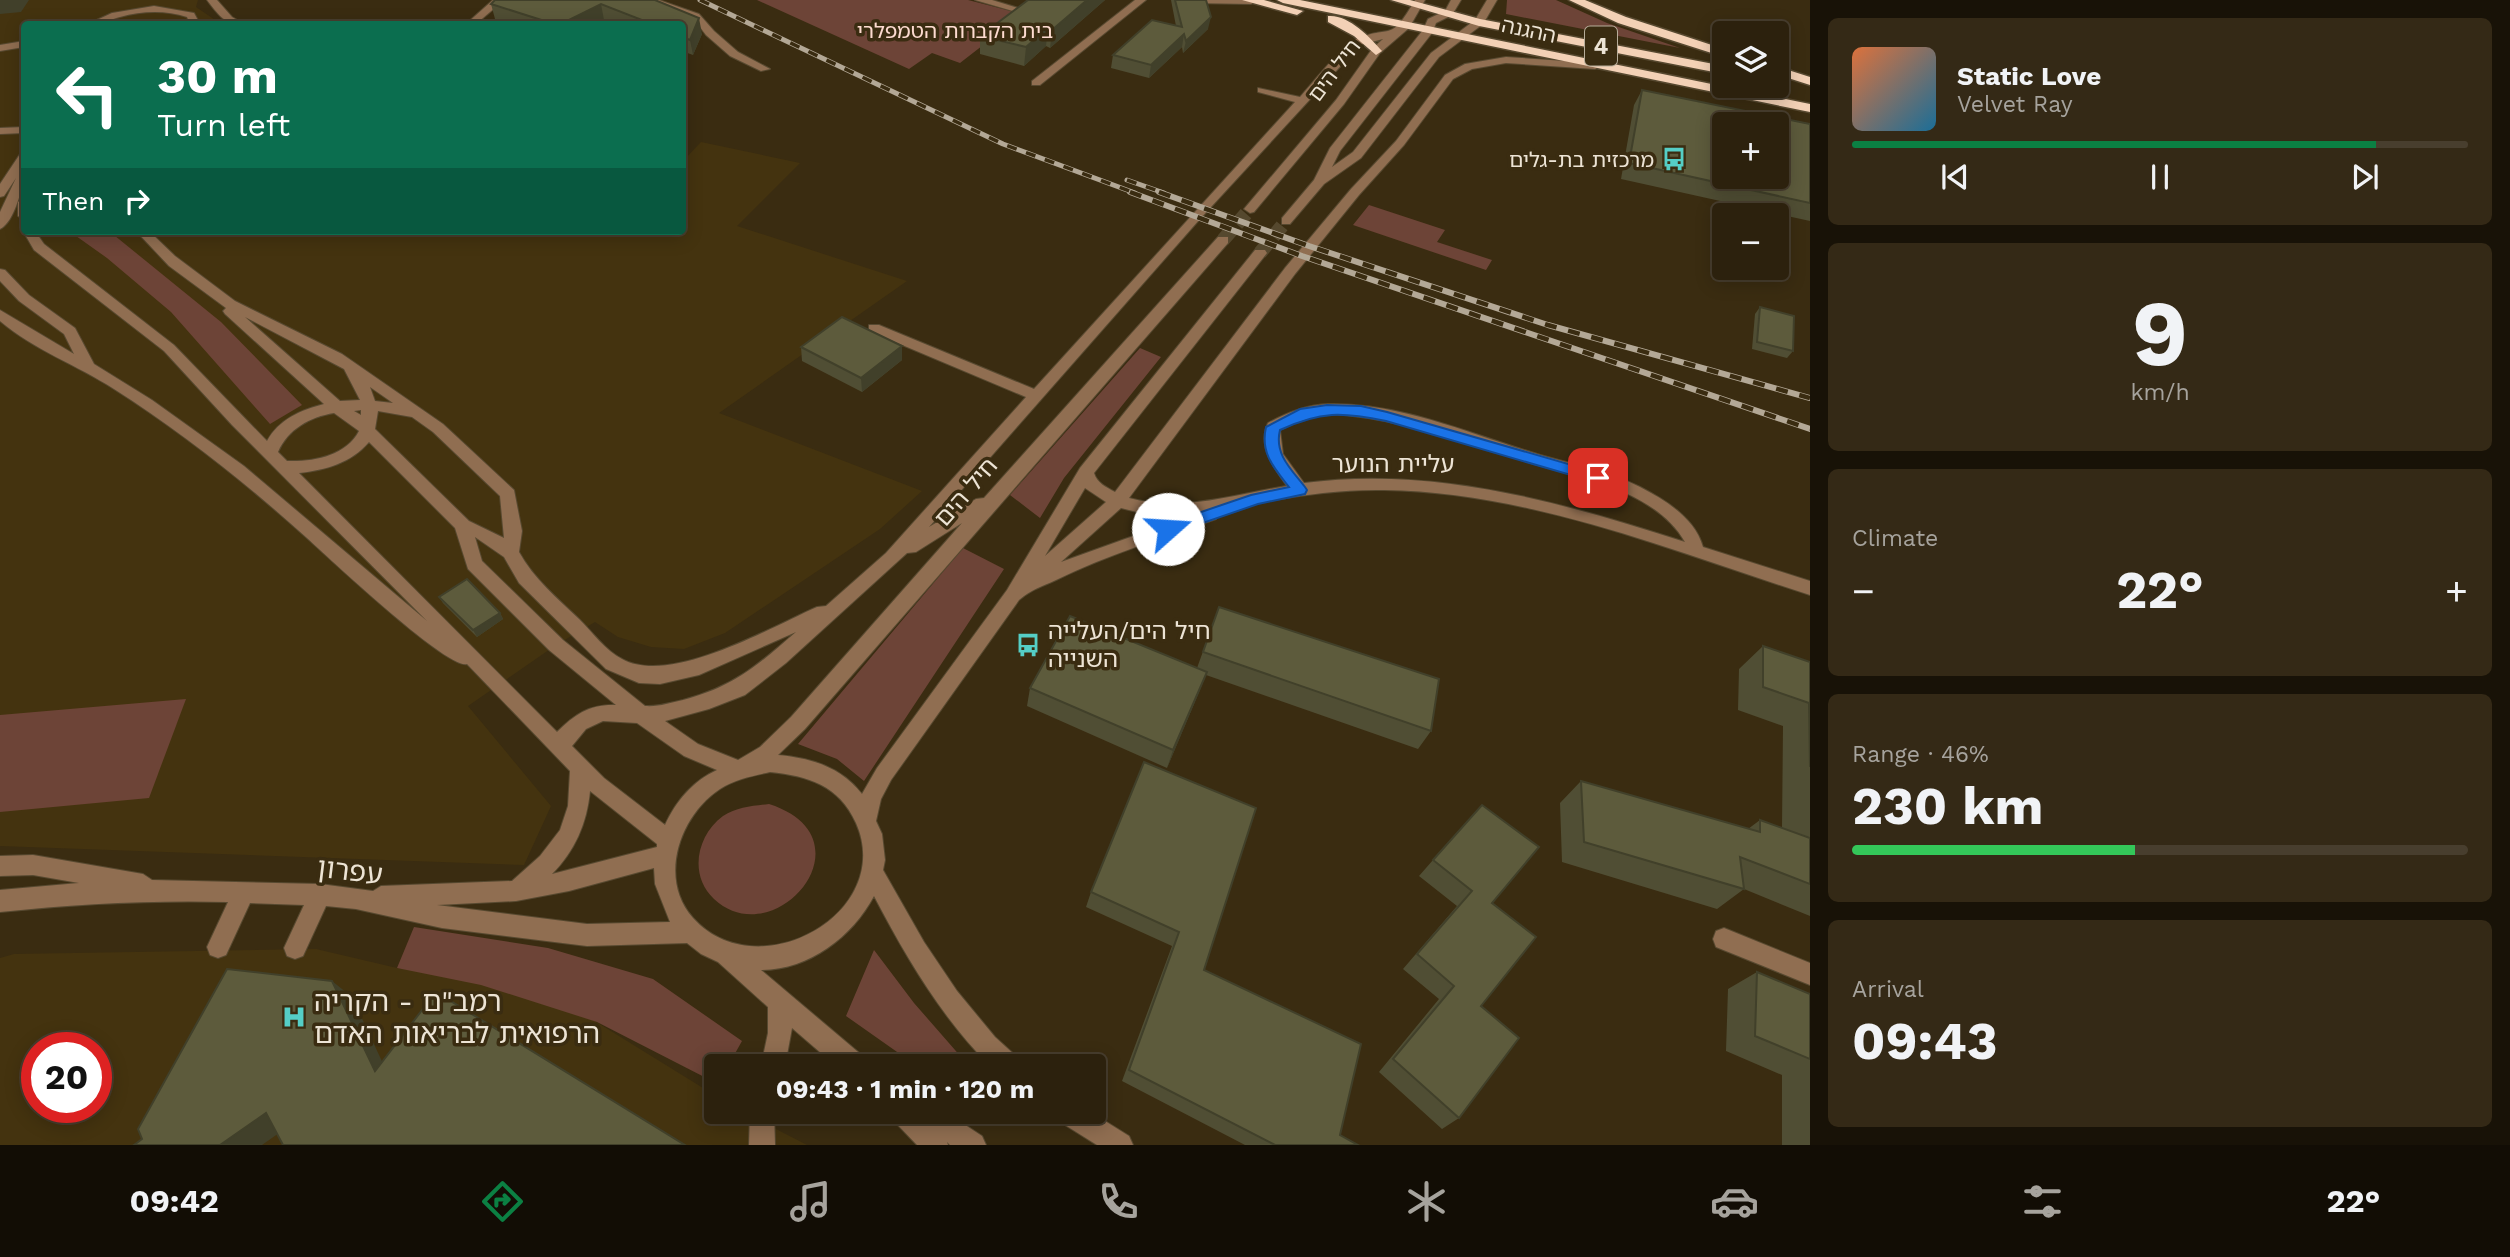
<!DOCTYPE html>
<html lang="en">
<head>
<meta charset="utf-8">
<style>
	:root { --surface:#2c210d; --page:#342916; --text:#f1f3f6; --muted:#a6a39d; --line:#483e2e; --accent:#0b8043 }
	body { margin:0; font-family:"Work Sans","Noto Sans Hebrew",sans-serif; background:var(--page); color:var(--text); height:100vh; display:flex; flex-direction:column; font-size:26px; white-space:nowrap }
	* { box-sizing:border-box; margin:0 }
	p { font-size:23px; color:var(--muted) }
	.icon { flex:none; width:38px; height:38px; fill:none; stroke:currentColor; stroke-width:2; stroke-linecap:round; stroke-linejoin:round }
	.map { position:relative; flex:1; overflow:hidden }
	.sheet { display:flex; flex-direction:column; gap:18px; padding:18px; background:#181207; width:700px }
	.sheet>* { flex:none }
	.guide { position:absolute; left:21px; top:21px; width:665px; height:214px; border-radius:7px; box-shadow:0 4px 18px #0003,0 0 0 2px var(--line); background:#0b6e4f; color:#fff; overflow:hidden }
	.fabs { position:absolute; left:1712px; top:21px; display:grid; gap:14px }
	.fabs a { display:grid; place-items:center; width:77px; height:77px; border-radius:7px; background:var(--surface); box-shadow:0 4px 18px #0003,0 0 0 2px var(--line); font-size:35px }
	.speed { position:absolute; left:21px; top:1032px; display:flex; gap:14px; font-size:35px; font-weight:700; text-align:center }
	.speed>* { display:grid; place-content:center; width:91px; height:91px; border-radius:50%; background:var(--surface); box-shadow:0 4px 18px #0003,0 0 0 2px var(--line); line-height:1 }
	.speed .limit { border:10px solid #d22; background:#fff; color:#111 }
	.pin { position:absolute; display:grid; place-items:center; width:60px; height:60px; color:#fff; margin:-30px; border-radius:14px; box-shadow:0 4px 10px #0006 }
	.me { position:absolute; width:77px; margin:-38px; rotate:71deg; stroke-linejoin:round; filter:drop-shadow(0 0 5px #0008) }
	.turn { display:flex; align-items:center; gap:24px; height:147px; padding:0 21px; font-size:32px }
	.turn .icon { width:91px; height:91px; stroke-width:2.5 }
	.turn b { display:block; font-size:49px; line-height:60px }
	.then { display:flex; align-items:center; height:66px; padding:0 21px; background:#0003; gap:14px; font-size:26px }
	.big { font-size:52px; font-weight:700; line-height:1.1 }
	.sheet .widget { flex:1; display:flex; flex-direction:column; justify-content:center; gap:10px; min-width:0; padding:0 24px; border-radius:10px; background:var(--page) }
	.sheet .dial { align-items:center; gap:0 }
	.dial b { font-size:91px; line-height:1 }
	.song { display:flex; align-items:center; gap:21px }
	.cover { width:84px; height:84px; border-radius:10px; background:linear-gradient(135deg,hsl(20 70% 55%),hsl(200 70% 35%)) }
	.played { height:7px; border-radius:4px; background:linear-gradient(90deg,var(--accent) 85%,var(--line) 85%) }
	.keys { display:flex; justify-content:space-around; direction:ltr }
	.heat { display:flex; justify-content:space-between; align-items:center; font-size:38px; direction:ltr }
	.charge { height:10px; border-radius:5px; background:linear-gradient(90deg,#34c759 46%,var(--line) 0) }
	.trip { position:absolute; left:704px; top:1054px; width:402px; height:70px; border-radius:7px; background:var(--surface); box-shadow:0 4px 18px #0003,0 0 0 2px var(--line); font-weight:700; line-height:70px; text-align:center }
	.tabs { display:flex; height:112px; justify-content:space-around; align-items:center; background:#120d05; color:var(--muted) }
	.tabs .icon { width:49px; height:49px }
	.tabs .on { color:var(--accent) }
	.tabs b { font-size:32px; color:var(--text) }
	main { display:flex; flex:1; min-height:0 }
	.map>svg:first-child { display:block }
	.built { fill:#44330f; fill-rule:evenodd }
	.green { fill:#6d4437 }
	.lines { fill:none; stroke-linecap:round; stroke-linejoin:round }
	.minor-tunnel { stroke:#55482e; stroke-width:14; stroke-dasharray:14 7; stroke-linecap:butt }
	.minor-casing { stroke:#574930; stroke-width:2 }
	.highway-casing { stroke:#574930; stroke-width:3 }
	.minor { fill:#906e51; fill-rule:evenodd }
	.highway { fill:#f3d1b6; fill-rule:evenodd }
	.rail-far1-casing { stroke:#b3a896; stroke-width:5 }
	.rail-casing { stroke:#b3a896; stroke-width:6 }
	.rail-far1 { stroke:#3a2c11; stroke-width:3.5; stroke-dasharray:10; stroke-linecap:butt }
	.rail { stroke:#3a2c11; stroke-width:4.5; stroke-dasharray:12; stroke-linecap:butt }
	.wall { fill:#504e34 }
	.shaded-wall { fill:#41402a }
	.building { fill:#5d5b3c; stroke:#41402a; stroke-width:2; fill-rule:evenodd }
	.route { fill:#1a73e8; stroke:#114b97; stroke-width:2 }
	.labels { text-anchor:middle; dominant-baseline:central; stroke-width:7; stroke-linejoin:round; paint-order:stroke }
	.far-park-label { font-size:21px; fill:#fddbd0; stroke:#3a2c11 }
	.far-street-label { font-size:21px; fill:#ede4d5; stroke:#3a2c11 }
	.far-poi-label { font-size:21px; fill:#ede4d5; stroke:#3a2c11; text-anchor:end }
	.shield { fill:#3a2c11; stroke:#b7ad9a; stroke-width:2 }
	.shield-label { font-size:23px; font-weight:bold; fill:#ede4d5 }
	.street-label { font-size:24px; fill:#ede4d5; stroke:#3a2c11 }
	.poi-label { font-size:24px; fill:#ede4d5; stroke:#3a2c11; text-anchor:start }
	.near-street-label { font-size:28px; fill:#ede4d5; stroke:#3a2c11 }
	.near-poi-label { font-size:28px; fill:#ede4d5; stroke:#3a2c11; text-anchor:start }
</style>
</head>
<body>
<main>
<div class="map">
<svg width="1810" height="1145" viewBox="0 0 1810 1145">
	<rect width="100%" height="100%" fill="#3a2c11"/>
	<g class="built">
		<polygon points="0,0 198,0 196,7 221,24 24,24 24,231 682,231 683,161 701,142 800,163 737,226 907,281 719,413 922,491 880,529 725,633 684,649 651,647 618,637 595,622 556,645 468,706 551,806 524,865 0,846"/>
		<path d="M316,949l81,19 141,18 178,110v15h25l66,34h-807v-187l14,-4zM37,1048h59v60h-59z"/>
	</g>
	<g class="green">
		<polygon points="757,0 968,0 1023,14 960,63 932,53 909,69"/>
		<polygon points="1507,0 1556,0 1607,23 1680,48 1506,14"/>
		<polygon points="1369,205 1445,230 1437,242 1492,260 1486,270 1353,225"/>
		<polygon points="69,231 109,231 221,322 302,405 270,424 171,312 107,258"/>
		<polygon points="1140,348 1161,357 1064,478 1040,518 1010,495"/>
		<polygon points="963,548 1004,569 864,781 837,759 798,744"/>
		<polygon points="186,699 149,798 0,812 0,715"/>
		<path d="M769,804c106,34 6,152 -55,95 -25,-23 -18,-63 9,-83 14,-9 30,-10 46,-12z"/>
		<polygon points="414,927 548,948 653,979 742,1041 728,1066 716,1066 716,1083 597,1022 481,985 397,968"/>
		<polygon points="874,950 914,1003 969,1066 917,1066 846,1016"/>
	</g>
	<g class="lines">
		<g class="minor-tunnel">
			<polyline points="1223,240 1250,209"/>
			<polyline points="1260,253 1286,221"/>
		</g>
		<g class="minor-casing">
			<g id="minor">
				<path d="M207,0h10l15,17 12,7c-19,2 -26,-10 -37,-24z"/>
				<polygon points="493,0 504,0 476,24 466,24"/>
				<polygon points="645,0 659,0 699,14 714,31 738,52 770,69 761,71 730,56 706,35 693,18"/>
				<polygon points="975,0 992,0 1025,10 1020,13"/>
				<polygon points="1135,0 1146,0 1040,85 1032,85 1032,81"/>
				<polygon points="1186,0 1255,0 1256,1 1251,4 1191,3"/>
				<path d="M1415,0h10l-16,28 -29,25 -36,51 -90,108 -4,1 -6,-4 92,-109 36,-51 11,-10 -23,6 -161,175 -270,307 47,-28 8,-1 234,-261h10v6l-423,486 -27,26c33,3 63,12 84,39l15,-26 130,-178 73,-122 175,-218h10l2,3 -173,220c3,10 12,14 21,19l170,-224 66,-79 45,-48 49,-66 20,-11 41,-7 89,6 5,3 -5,3 -89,-6 -34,6 -19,10 -49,66 -45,50 -64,79 -166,224c53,15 106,-4 158,-12 -13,-18 -30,-40 -19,-63 18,-10 39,-18 60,-19 70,-2 140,29 206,49 35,11 73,17 106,34 25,13 55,31 63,60l107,34v14c-138,-44 -279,-103 -426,-105 -57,-1 -112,10 -168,21l2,4 -2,4c-53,19 -109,36 -160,61 -15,7 -24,9 -37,20l-128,180 -10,19 -5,22 6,13 3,26 -2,10 41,72 33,49 38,46 22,20 3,9h-30c-49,-49 -84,-109 -116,-170 -22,41 -65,74 -113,74l103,87 3,9h-31l-44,-38 -7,38h-24l7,-33v-26l-50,-45 -17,-8 -14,-11 -100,3 -145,-18 -86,-19 -30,-3 -23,50 -8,3 -8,-3 -3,-8 20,-43 -54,-2 -24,52 -8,3 -8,-3 -3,-8 21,-45c-77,-2 -152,2 -228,10v-22l79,-7 -46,-8 -33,1v-20l33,-1 110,19 9,6 168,4 53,7 8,-5 131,-5 28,-25 20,-26 8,-24 2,-35 -103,-107c-19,6 -139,-107 -160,-126 -60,-54 -124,-105 -193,-149 -37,-24 -80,-39 -114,-68v-11l74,44 -10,-20 -45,-33 -19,-20v-12l5,1 24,25 46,33 19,36 58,36 92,66 183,155 -195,-196 -68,-74 -130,-101 -11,-19 1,-3v3h11l9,13 130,101 93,96c12,-22 34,-31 57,-37l-99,-90 -2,-3 3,-3 -57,-42 -33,-35h13l26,25 60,45 107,53 101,70 71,66 8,41 -3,21c15,27 38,46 60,67 13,13 27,32 43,40 48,27 147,-31 195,-52l9,-1 60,-53 140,-156 -157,-66v-6h10l155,64 261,-287 -37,-10v-4l42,9c11,-12 42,-51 54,-57 39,-17 35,5 61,-40zM245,317l99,52 16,31 -20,1zM370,387l23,16 -18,-2zM361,410v5l-7,-4zM378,411l34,6 21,15 67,64 4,42 -35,-17 -94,-92zM334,413l25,18c-13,25 -46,31 -72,30l-9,-9c10,-23 32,-35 56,-39zM1329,414c67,3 128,27 192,46 53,17 133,28 164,82 -125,-40 -250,-76 -381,-59l-21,-29 -3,-24 25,-12zM369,442l86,86 13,41 81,81 67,55c-26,-1 -41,9 -59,27l-258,-259c27,-3 52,-10 70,-31zM1085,488l21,14 -61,54zM1121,508l28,7 40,1 -128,46zM962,523l-171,194 -31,30 -22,13 -40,-16 -33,-23 44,-12 36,-14 41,-32 121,-110 9,-1zM475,537l29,20 15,26 87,86 33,14 21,1 39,-9 97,-43c-39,34 -63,55 -113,68 -13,3 -25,7 -38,6l-82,-66 -81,-79zM603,721l34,2 47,33 33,14c-24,11 -41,31 -52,55l-61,-47 -32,-32 14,-17zM770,772c38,4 69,13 86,51 40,90 -98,167 -163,95 -35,-39 -14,-102 27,-129 15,-10 33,-13 50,-17zM590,791l67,53v3l-105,27c23,-23 35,-51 38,-83zM654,868l1,16 15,38 -83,2 -150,-19 79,-4 53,-10z"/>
				<polygon points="1451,0 1461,0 1452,15 1436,23 1432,33 1340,151 1332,167 1353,152 1431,53 1475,20 1487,0 1497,0 1483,24 1439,57 1361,158 1324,184 1290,224 1282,224 1282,218 1314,180 1330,148 1423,30 1428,19 1445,11"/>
				<path d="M154,6l40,7 6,11h-10l-3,-7c-22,-7 -45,-6 -67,0 -11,3 -20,8 -32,7l24,-11z"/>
				<polygon points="24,41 24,47 0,51 0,45"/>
				<polygon points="24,127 24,133 0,134 0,128"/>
				<path d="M20,154h4v11l-3,6h3c0,14 -10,52 -24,58v-17l16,-34 -12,18 -4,1v-13z"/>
				<polygon points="24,198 24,220 18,216 18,202"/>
				<polygon points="1724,928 1810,963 1810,985 1716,947 1713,939 1716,931"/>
				<polygon points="750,1111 774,1111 775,1145 749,1145"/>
				<polygon points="890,1111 944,1111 982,1136 986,1145 950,1145 947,1142 948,1145 917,1145 893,1120"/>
				<polygon points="1054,1111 1089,1111 1129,1136 1133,1145 1097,1145 1057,1120"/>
			</g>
		</g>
		<g class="highway-casing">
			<g id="highway">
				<polygon points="1242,0 1264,0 1303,11 1297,15"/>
				<polygon points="1277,0 1300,0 1810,104 1810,112 1283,3"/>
				<polygon points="1391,0 1410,0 1480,19 1724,66 1724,74 1479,26"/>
				<polygon points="1569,0 1585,0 1626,17 1724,49 1724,57 1618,23"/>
				<path d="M1328,16c20,-2 42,21 54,35l-6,4 -22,-19 -26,-14z"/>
				<polygon points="1776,66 1810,77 1810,85 1776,74"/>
			</g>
		</g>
		<use href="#minor" class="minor"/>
		<use href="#highway" class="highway"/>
		<g class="rail-far1-casing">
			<g id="rail-far1">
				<polyline points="700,0 1003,144 1135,193"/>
				<polyline points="1127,180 1164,193"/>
			</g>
		</g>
		<g class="rail-casing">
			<g id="rail">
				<polyline points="1130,192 1302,256 1810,429"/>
				<polyline points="1159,192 1309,246 1548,325 1810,398"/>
			</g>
		</g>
		<use href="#rail-far1" class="rail-far1"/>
		<use href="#rail" class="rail"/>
	</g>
	<g class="wall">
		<polygon points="655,0 702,34 693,55 682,51 682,24 616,24 604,20 595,24 511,24 495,19 491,4"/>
		<polygon points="1028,0 1105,0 1050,48 1046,46 1024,66 980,54 980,36"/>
		<polygon points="1171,0 1206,0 1208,29 1183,53 1182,47 1149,78 1111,68 1113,55 1176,26"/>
		<polygon points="1642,90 1810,124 1810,221 1621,179 1634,105"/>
		<polygon points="1760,307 1793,351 1787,358 1752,349 1755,314"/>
		<polygon points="801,347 902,360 862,392 802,361"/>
		<polygon points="439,597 500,613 503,619 477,637 443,603"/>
		<polygon points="1219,607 1431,731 1418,749 1206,675 1167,768 1027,706 1030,688 1197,668"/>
		<polygon points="1763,646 1810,662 1810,916 1744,889 1717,909 1562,862 1560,803 1581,781 1748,829 1760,820 1782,828 1783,726 1738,710 1739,669"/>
		<polygon points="1144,762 1204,970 1340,1135 1358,1145 1245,1145 1122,1081 1172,946 1086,907 1091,892"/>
		<polygon points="1433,860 1492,903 1481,1006 1459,1118 1442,1129 1379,1072 1439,999 1403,969 1457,906 1419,876"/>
		<polygon points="1757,972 1810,994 1810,1145 1782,1145 1782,1075 1726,1051 1728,989"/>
	</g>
	<g class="shaded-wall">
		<polygon points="0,0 29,0 21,12 0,14"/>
		<polygon points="1087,0 1105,0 1050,48 1052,30"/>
		<polygon points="601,4 604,20 595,24 561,24"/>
		<polygon points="1211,17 1208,29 1183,53 1186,41"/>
		<polygon points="699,18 702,34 693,55 690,40"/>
		<polygon points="1048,28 1046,46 1024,66 1026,47"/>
		<polygon points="1184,34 1182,47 1149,78 1151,65"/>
		<polygon points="902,346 902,360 862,392 861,378"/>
		<polygon points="500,613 503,619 477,637 473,630"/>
		<polygon points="1207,672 1200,690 1167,768 1173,750"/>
		<polygon points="332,981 352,997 393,1085 375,1071"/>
		<polygon points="266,1113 289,1126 262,1145 220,1145"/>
	</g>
	<g class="building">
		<polygon points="495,0 655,0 699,18 690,40 682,37 682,24 652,24 601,4 561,24 554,24 491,4"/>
		<polygon points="1028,0 1087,0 1052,30 1048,28 1026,47 980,36"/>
		<polygon points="1175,0 1206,0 1211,17 1186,41 1184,34 1151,65 1113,55 1152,20 1182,27"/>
		<path d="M1642,90l168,34v79l-181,-40zM1724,124h52v53h-52z"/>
		<polygon points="1760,307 1794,316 1793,351 1757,342"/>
		<polygon points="842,317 902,346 861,378 801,347"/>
		<polygon points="467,579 500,613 473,630 439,597"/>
		<polygon points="1219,607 1439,679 1431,731 1203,652"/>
		<polygon points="1070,616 1207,672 1173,750 1030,688"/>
		<polygon points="1763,646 1810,662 1810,767 1809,703 1763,687"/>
		<polygon points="1144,762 1256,808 1204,970 1361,1044 1340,1135 1358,1145 1275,1145 1129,1070 1179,932 1091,892"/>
		<polygon points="1581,781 1760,832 1760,820 1810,838 1810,884 1740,857 1744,889 1584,842"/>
		<polygon points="1482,805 1539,847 1492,903 1536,937 1481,1006 1519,1038 1459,1118 1393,1059 1454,986 1417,954 1472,891 1433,860"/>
		<polygon points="227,969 332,981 375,1071 436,992 685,1145 283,1145 266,1113 220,1145 134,1145 142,1139 138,1129"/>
		<polygon points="1757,972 1810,994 1810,1059 1755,1036"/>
	</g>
	<path class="route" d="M1327,405l34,1 26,6 216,62 2,4 -7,5 -212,-62c-44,-9 -65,-10 -106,9 -6,24 11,39 25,57l2,3 -2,4 -47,10 -90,31 -5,-2 -3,-4 3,-4 88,-30 38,-8c-15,-19 -29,-34 -23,-60l34,-18z"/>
	<defs>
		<g id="bus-bare" transform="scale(1.89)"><path d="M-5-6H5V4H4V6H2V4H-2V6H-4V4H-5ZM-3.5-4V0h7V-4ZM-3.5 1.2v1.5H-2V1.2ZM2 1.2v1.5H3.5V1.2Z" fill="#55cec6" stroke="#3a2c11" stroke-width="2.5" paint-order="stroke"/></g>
		<g id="hospital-bare" transform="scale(1.89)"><path d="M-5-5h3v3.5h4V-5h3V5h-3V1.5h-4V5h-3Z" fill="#55cec6" stroke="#3a2c11" stroke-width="2.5" paint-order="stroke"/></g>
	</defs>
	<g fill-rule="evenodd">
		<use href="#bus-bare" x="1674" y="159"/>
		<use href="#bus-bare" x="1028" y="645"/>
		<use href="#hospital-bare" x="294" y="1017"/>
	</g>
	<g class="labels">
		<g class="far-park-label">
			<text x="955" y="30">בית הקברות הטמפלרי</text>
		</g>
		<g class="far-street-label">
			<text transform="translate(1529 30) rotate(12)">ההגנה</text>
			<text transform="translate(1334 70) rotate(-53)">חיל הים</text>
		</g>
		<g class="far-poi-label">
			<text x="1654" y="159">מרכזית בת-גלים</text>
		</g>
		<rect class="shield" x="1585" y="26.5" width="32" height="39" rx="5"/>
		<g class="shield-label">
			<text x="1601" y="46">4</text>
		</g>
		<g class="street-label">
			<text x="1393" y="464">עליית הנוער</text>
			<text transform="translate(966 492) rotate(-49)">חיל הים</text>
		</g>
		<g class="poi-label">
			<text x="1048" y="631">חיל הים/העלייה<tspan x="1048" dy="28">השנייה</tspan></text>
		</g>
		<g class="near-street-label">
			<text transform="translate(350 871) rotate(7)">עפרון</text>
		</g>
		<g class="near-poi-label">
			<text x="314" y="1001">רמב"ם - הקריה<tspan x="314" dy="32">הרפואית לבריאות האדם</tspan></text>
		</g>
	</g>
</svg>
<div class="fabs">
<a><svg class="icon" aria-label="layers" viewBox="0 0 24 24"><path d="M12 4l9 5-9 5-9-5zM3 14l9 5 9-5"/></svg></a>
<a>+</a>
<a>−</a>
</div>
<div class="speed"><div class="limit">20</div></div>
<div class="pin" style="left:1598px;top:478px;background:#d93025"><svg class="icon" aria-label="arrive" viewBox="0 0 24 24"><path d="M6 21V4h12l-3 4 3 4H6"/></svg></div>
<svg class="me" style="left:1168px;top:529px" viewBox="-20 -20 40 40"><circle r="19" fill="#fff"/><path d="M0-13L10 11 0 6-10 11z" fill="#1a73e8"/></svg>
<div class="trip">09:43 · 1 min · 120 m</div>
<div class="guide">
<div class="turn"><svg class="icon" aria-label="left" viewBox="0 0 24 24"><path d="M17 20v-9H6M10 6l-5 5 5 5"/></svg><div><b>30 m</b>Turn left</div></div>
<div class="then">Then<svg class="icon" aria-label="right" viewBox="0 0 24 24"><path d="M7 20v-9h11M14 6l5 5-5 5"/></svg></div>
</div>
</div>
<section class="sheet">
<div class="widget">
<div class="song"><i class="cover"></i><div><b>Static Love</b><p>Velvet Ray</p></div></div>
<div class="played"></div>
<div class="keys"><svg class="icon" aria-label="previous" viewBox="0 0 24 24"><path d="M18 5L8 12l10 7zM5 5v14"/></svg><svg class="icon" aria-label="pause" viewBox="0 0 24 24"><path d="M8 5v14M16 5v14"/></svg><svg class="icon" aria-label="next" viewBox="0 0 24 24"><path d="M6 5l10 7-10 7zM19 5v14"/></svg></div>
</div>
<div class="widget dial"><b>9</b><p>km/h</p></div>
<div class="widget"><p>Climate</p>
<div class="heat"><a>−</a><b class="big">22°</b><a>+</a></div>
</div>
<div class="widget"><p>Range · 46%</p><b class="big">230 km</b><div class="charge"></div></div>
<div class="widget"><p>Arrival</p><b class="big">09:43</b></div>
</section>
</main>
<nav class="tabs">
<b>09:42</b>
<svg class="icon on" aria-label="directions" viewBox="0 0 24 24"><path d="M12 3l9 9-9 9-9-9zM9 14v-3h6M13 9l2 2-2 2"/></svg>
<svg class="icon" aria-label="music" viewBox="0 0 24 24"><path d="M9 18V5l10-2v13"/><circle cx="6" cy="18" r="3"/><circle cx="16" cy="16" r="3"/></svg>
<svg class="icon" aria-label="phone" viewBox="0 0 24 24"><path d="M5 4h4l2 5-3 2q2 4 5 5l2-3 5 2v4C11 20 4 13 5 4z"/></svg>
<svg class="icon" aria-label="climate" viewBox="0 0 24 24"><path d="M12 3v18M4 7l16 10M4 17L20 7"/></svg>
<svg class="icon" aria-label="car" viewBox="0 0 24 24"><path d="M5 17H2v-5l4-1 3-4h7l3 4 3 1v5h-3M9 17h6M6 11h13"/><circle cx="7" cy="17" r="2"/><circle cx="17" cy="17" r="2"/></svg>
<svg class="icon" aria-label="filters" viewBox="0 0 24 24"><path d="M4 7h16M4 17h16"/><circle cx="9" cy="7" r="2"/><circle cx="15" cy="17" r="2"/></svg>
<b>22°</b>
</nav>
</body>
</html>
